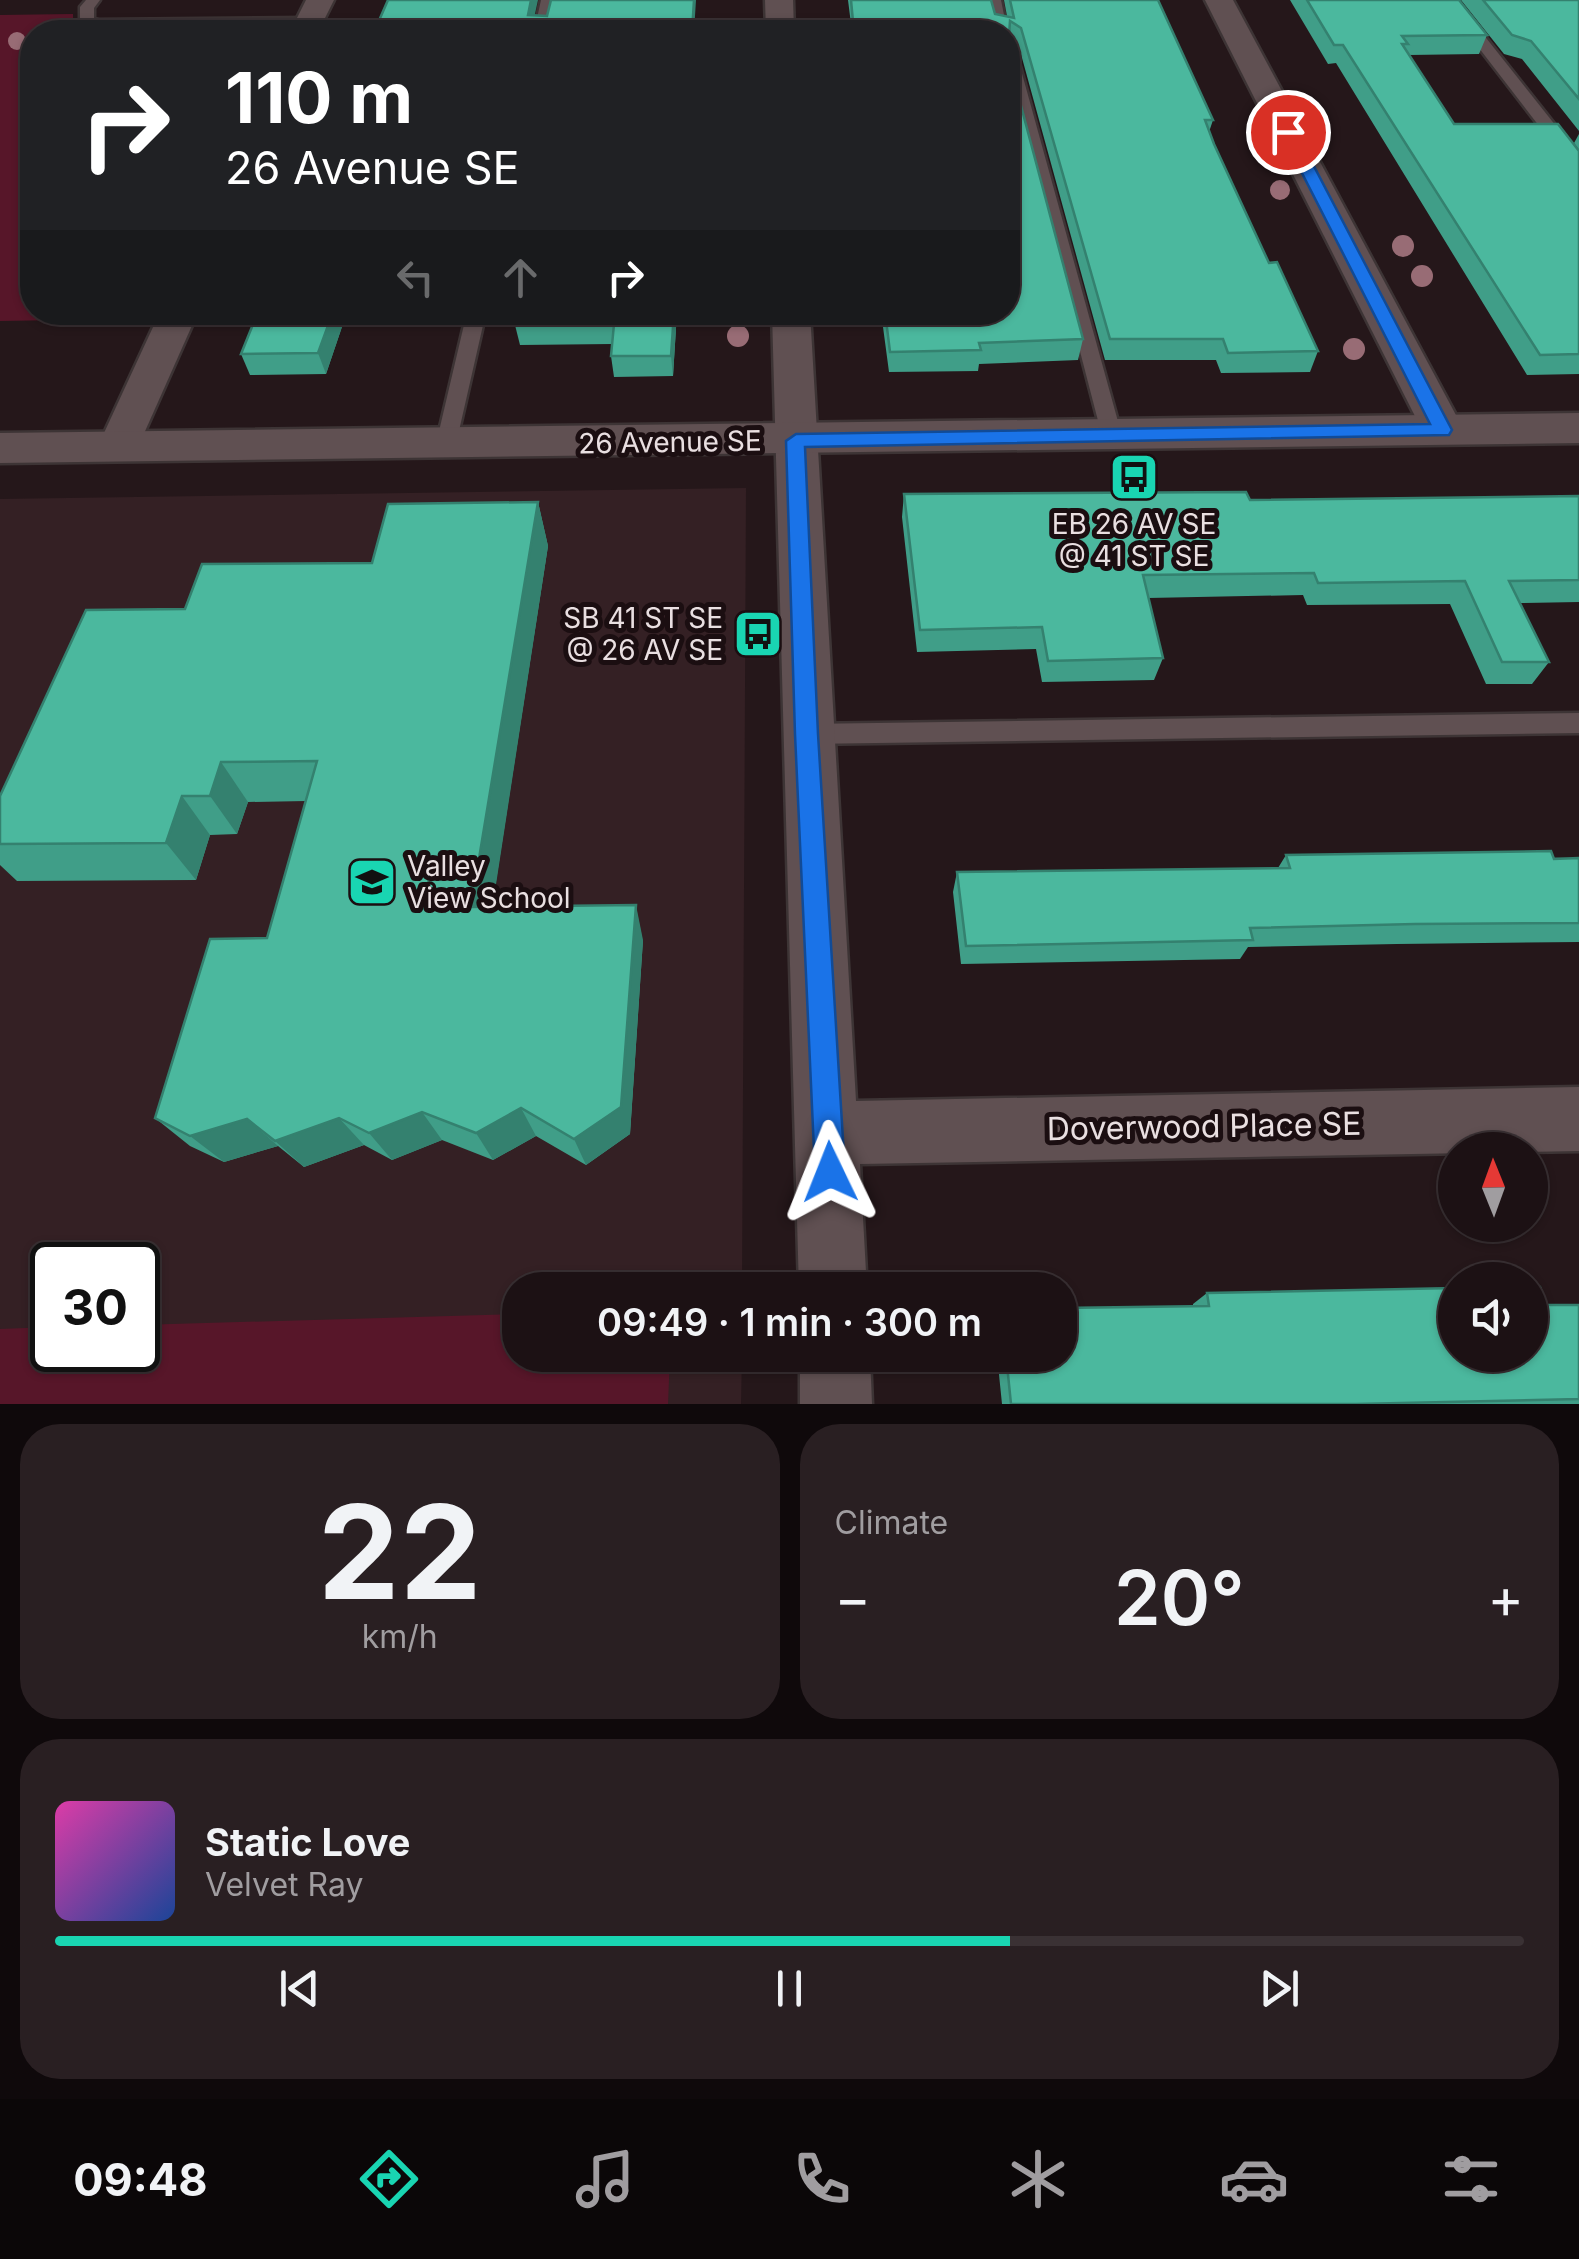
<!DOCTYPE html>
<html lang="en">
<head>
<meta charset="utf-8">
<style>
	:root { --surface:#1c1114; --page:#291f22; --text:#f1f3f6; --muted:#a09da0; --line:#3a3134; --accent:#19d5b2 }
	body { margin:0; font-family:Inter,sans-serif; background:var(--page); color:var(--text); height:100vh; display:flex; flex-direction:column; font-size:38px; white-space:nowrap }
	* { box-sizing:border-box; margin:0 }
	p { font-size:32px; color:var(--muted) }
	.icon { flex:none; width:55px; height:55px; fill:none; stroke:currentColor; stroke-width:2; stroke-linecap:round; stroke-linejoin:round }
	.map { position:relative; height:1404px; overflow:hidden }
	.sheet { display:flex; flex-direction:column; gap:20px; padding:20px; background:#0f090b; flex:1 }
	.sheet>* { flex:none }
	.guide { position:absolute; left:20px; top:20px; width:1000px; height:305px; border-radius:40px; box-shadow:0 2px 8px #0004,0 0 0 2px var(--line); background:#202124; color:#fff; overflow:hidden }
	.needle { width:65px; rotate:359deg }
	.tools { position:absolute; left:1438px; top:1132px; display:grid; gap:20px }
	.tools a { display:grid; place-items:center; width:110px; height:110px; border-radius:50%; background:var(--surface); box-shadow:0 2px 8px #0004,0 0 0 2px var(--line); font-size:50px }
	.speed { position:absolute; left:30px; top:1242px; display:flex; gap:20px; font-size:50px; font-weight:700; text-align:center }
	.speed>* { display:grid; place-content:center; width:130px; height:130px; border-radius:50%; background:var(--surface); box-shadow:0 2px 8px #0004,0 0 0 2px var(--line); line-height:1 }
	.speed .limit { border:5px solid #111; border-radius:15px; background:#fff; color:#111 }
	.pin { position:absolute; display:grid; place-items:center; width:85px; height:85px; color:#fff; margin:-42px; border:5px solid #fff; border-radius:50%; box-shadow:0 2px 10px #0007 }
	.me { position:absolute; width:110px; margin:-55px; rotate:358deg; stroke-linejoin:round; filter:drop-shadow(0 0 8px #0008) }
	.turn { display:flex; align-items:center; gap:35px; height:210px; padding:0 40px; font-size:45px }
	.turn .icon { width:130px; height:130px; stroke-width:2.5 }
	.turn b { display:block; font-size:70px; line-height:85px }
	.lanes { display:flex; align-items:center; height:95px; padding:0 40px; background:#0003; justify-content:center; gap:50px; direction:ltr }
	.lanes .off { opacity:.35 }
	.big { font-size:75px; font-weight:600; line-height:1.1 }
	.sheet .tile { flex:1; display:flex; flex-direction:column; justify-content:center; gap:15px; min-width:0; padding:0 35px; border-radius:40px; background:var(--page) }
	.sheet .dial { align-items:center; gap:0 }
	.dial b { font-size:130px; line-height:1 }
	.song { display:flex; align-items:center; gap:30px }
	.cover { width:120px; height:120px; border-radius:15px; background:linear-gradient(135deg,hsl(320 70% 55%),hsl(220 70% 35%)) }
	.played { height:10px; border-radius:5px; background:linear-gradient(90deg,var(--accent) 65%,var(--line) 65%) }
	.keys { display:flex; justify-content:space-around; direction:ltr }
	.heat { display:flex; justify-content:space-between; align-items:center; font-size:55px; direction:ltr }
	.sheet .tiles { flex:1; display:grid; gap:20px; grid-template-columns:1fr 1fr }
	.tile:last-child { grid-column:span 2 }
	.trip { position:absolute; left:502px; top:1272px; width:575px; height:100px; border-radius:40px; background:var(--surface); box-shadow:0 2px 8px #0004,0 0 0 2px var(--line); font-weight:600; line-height:100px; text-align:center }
	.tabs { display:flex; height:160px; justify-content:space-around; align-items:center; background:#0b0708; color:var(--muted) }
	.tabs .icon { width:70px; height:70px }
	.tabs .selected { color:var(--accent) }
	.tabs b { font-size:45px; color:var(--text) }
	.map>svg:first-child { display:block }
	.built { fill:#342024; fill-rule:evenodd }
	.green { fill:#571629 }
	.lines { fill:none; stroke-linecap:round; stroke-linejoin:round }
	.service-casing { stroke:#3d3435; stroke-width:5 }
	.minor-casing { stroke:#3d3435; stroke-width:5 }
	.tertiary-casing { stroke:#3d3435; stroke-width:5 }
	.service { fill:#605052; fill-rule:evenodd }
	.minor { fill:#605052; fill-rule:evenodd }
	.tertiary { fill:#605052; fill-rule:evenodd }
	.tree { fill:#986c75 }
	.wall { fill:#409e88 }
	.shaded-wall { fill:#34816f }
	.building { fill:#4bb89e; stroke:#34816f; stroke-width:2.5 }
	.route { fill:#1a73e8; stroke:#114b97; stroke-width:2.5 }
	.labels { text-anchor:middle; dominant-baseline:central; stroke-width:10; stroke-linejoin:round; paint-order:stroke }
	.street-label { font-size:28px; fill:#e9dfe1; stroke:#1b0e11 }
	.poi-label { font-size:28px; fill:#e9dfe1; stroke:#1b0e11 }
	.near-street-label { font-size:32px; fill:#e9dfe1; stroke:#1b0e11 }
</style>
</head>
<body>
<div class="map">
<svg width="1579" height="1404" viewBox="0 0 1579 1404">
	<rect width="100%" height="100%" fill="#25171a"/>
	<path class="built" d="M746,488l-4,802h-222v65h222l-1,49h-741v-905zM52,1265h86v85h-86z"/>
	<g class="green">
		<polygon points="73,14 73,28 88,32 270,30 268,32 32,32 32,312 126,313 122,319 0,321 0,15"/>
		<polygon points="520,1314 520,1355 670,1355 668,1404 0,1404 0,1329 52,1327 52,1350 138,1350 138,1325"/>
	</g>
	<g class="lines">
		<g class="service-casing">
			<g id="service">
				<polygon points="86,0 100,0 94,8 94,19 99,20 309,18 316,22 309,26 99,28 80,22 80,7"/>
				<polygon points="541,0 555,0 548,32 534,32"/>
				<polygon points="987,0 1001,0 1008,35 996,32"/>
				<polygon points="1442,0 1456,0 1579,155 1579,171 1573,170"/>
				<polygon points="1008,44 1015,48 1122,436 1112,443 1102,436 1008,74"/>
				<polygon points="467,312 486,312 456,444 446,451 436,444"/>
				<polygon points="1579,713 1579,733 806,744 797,741 793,734 797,727 806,724"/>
			</g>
		</g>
		<g class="minor-casing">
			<g id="minor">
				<polygon points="306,0 334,0 318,32 290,32"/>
				<polygon points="765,0 793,0 794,32 766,32"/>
				<polygon points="1205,0 1233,0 1464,430 1458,440 1443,444 1428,440 1422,430"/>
				<polygon points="160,312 198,312 134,456 119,460 104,456 98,446"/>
				<polygon points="772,312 810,312 856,1101 1579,1087 1579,1151 860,1164 867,1290 799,1290"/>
				<polygon points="800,1355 870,1355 872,1404 800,1404"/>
			</g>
		</g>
		<g class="tertiary-casing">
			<polygon id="tertiary" points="1579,413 1579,443 0,463 0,433"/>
		</g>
		<use href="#service" class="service"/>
		<use href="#minor" class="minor"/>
		<use href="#tertiary" class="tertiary"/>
	</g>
	<g class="tree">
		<circle cx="17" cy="41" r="9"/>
		<circle cx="1280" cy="190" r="10"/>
		<circle cx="1403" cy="246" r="11"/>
		<circle cx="1422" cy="276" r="11"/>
		<circle cx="738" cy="336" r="11"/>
		<circle cx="1354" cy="349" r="11"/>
	</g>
	<g class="wall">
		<polygon points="848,0 991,0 995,14 1007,16 1004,0 1158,0 1213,120 1209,132 1214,144 1269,263 1318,351 1310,372 1221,373 1216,360 1105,360 1019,47 1008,41 1008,32 852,32"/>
		<polygon points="1290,0 1459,0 1487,35 1479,54 1409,55 1454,124 1579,151 1579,374 1527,375 1336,63 1328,64"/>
		<polygon points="1461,0 1579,0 1579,131 1522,59 1504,54"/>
		<polygon points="1579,134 1579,150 1574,143"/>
		<polygon points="347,312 326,374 250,375 241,354"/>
		<polygon points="677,312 673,376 614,377 611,356 612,344 520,345 515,325"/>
		<polygon points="881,312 1008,312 1083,339 1078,360 979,364 978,371 889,372"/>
		<polygon points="904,494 1250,500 1579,496 1579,602 1520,603 1549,662 1532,684 1486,684 1450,604 1307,605 1303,595 1148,598 1163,658 1154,680 1042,682 1036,649 917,652 902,517"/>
		<polygon points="538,502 548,546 492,907 643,940 630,1134 586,1165 536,1136 493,1160 442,1140 392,1160 364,1145 304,1167 278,1146 224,1162 190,1146 155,1118 267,938 306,801 248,802 237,834 210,835 196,880 17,881 0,865 0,796 185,609 372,563"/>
		<polygon points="1286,855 1579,858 1579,942 1397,944 1248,947 1240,959 961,964 953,892 957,872 1278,868"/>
		<polygon points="1207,1293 1547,1305 1579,1305 1579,1404 1002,1404 997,1355 1060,1355 1193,1307 1193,1304"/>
	</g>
	<g class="shaded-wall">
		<polygon points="531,0 538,0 531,32 528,15"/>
		<polygon points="694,0 696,0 694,32 692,32"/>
		<polygon points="333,312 347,312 326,374 318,353"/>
		<polygon points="674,312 677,312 673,376 671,356"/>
		<polygon points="538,502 548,546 487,943 471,907"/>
		<polygon points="221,762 248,802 237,834 210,796"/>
		<polygon points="182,796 210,835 196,880 166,843"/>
		<polygon points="636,905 643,940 630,1134 586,1165 574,1139"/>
		<polygon points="521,1108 536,1136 493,1160 476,1133"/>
		<polygon points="422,1112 442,1140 392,1160 369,1133"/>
		<polygon points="339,1118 364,1145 304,1167 275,1141"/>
		<polygon points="247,1119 278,1146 224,1162 190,1136"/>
	</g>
	<g class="building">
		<polygon points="388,0 531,0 528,15 547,16 551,0 694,0 692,32 374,32"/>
		<polygon points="851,0 991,0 995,14 1014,18 1010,0 1158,0 1213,120 1205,120 1214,144 1269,263 1277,262 1318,351 1228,353 1223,339 1110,339 1021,28 1010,21 1008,51 1008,32 854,32"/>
		<polygon points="1307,0 1459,0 1487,35 1402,36 1408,44 1402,44 1454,124 1558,124 1579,151 1579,354 1540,355 1343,45 1334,45"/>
		<polygon points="1483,0 1579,0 1579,99 1531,41 1512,35"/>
		<polygon points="1008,57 1083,339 979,343 981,350 890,352 885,312 1008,312"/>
		<polygon points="258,312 333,312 318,353 241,354"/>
		<polygon points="518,312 674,312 671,356 611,356 614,324 515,325"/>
		<polygon points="1246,492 1250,500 1579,496 1579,580 1509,581 1549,662 1502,662 1465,581 1318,583 1314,573 1143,575 1163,658 1048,661 1042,627 920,630 904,494"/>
		<polygon points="538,502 471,907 636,905 621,1107 574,1139 521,1108 476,1133 422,1112 369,1133 339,1118 275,1141 247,1119 190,1136 155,1118 210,939 267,938 317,761 221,762 210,796 182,796 166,843 0,844 0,796 86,610 185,609 202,564 372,563 388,504"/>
		<polygon points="1551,851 1554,859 1579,858 1579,923 1415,924 1250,928 1253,940 966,946 957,872 1290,868 1286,855"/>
		<polygon points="1530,1287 1540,1287 1547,1305 1579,1305 1579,1399 1356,1404 1011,1404 1006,1355 1060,1355 1060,1308 1209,1306 1207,1293 1455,1288 1455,1355 1530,1355"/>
	</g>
	<polygon class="route" points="1288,128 1296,132 1452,430 1449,435 805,447 818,734 845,1172 840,1183 830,1187 820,1183 815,1172 795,734 786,441 796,434 1430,424 1281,132"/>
	<defs>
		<g id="bus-square" transform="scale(2.5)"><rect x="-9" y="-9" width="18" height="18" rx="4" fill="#19d5b2" stroke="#1b0e11"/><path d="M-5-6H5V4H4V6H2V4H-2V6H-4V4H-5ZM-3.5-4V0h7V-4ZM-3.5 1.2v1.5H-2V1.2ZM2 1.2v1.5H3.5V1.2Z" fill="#111"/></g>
		<g id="school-square" transform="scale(2.5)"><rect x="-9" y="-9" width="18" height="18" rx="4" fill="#19d5b2" stroke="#1b0e11"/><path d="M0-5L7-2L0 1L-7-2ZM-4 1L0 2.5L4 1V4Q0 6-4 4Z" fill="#111"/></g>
	</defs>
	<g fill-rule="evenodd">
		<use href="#bus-square" x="1134" y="477"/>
		<use href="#bus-square" x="758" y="634"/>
		<use href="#school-square" x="372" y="882"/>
	</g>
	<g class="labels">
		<g class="street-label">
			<text transform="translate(670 442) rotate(-1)">26 Avenue SE</text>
		</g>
		<g class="poi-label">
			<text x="1134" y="524">EB 26 AV SE<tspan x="1134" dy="32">@ 41 ST SE</tspan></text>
			<text x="723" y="618" text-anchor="end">SB 41 ST SE<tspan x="723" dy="32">@ 26 AV SE</tspan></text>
			<text x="407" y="866" text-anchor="start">Valley<tspan x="407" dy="32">View School</tspan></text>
		</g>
		<g class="near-street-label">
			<text transform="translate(1204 1126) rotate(-1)">Doverwood Place SE</text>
		</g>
	</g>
</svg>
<div class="tools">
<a><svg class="needle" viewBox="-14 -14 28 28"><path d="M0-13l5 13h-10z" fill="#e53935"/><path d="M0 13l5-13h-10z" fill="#a09da0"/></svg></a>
<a><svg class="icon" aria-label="sound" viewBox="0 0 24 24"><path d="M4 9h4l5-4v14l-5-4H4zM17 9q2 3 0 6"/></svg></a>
</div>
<div class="speed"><div class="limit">30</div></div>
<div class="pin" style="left:1288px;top:132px;background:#d93025"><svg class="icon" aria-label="arrive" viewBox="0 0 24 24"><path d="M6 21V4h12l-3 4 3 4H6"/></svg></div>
<svg class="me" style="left:830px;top:1172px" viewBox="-20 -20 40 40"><path d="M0-17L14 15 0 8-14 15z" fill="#1a73e8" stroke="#fff" stroke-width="4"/></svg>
<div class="trip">09:49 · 1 min · 300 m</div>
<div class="guide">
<div class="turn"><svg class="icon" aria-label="right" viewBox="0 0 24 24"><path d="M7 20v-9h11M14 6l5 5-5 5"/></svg><div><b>110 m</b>26 Avenue SE</div></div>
<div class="lanes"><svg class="icon off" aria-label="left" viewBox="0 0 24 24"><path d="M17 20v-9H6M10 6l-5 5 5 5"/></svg><svg class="icon off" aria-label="ahead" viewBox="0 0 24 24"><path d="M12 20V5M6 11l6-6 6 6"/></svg><svg class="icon" aria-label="right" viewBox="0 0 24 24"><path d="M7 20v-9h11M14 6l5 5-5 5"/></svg></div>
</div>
</div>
<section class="sheet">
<div class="tiles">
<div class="tile dial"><b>22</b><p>km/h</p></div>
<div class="tile"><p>Climate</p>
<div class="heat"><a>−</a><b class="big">20°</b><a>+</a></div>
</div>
<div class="tile">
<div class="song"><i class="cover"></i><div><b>Static Love</b><p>Velvet Ray</p></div></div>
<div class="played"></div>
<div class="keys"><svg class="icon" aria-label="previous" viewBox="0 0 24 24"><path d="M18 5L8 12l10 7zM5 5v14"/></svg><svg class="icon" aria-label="pause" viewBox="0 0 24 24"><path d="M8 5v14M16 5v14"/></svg><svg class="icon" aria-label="next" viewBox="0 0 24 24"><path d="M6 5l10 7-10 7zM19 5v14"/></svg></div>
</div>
</div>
</section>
<nav class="tabs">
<b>09:48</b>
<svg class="icon selected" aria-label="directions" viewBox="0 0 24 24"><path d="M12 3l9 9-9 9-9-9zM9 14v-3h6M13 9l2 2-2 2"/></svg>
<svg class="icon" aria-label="music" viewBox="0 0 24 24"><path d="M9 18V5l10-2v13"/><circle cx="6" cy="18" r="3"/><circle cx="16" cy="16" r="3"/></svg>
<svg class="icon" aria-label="phone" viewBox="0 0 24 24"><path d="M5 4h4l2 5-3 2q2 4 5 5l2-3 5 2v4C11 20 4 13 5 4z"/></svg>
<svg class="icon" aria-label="climate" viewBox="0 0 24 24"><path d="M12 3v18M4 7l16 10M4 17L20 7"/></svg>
<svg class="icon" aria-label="car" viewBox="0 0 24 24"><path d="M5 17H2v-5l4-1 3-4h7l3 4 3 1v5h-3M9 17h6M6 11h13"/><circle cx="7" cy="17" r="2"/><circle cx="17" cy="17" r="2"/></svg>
<svg class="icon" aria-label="filters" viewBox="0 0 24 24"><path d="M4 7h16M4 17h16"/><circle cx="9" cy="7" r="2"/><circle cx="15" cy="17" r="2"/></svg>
</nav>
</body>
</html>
